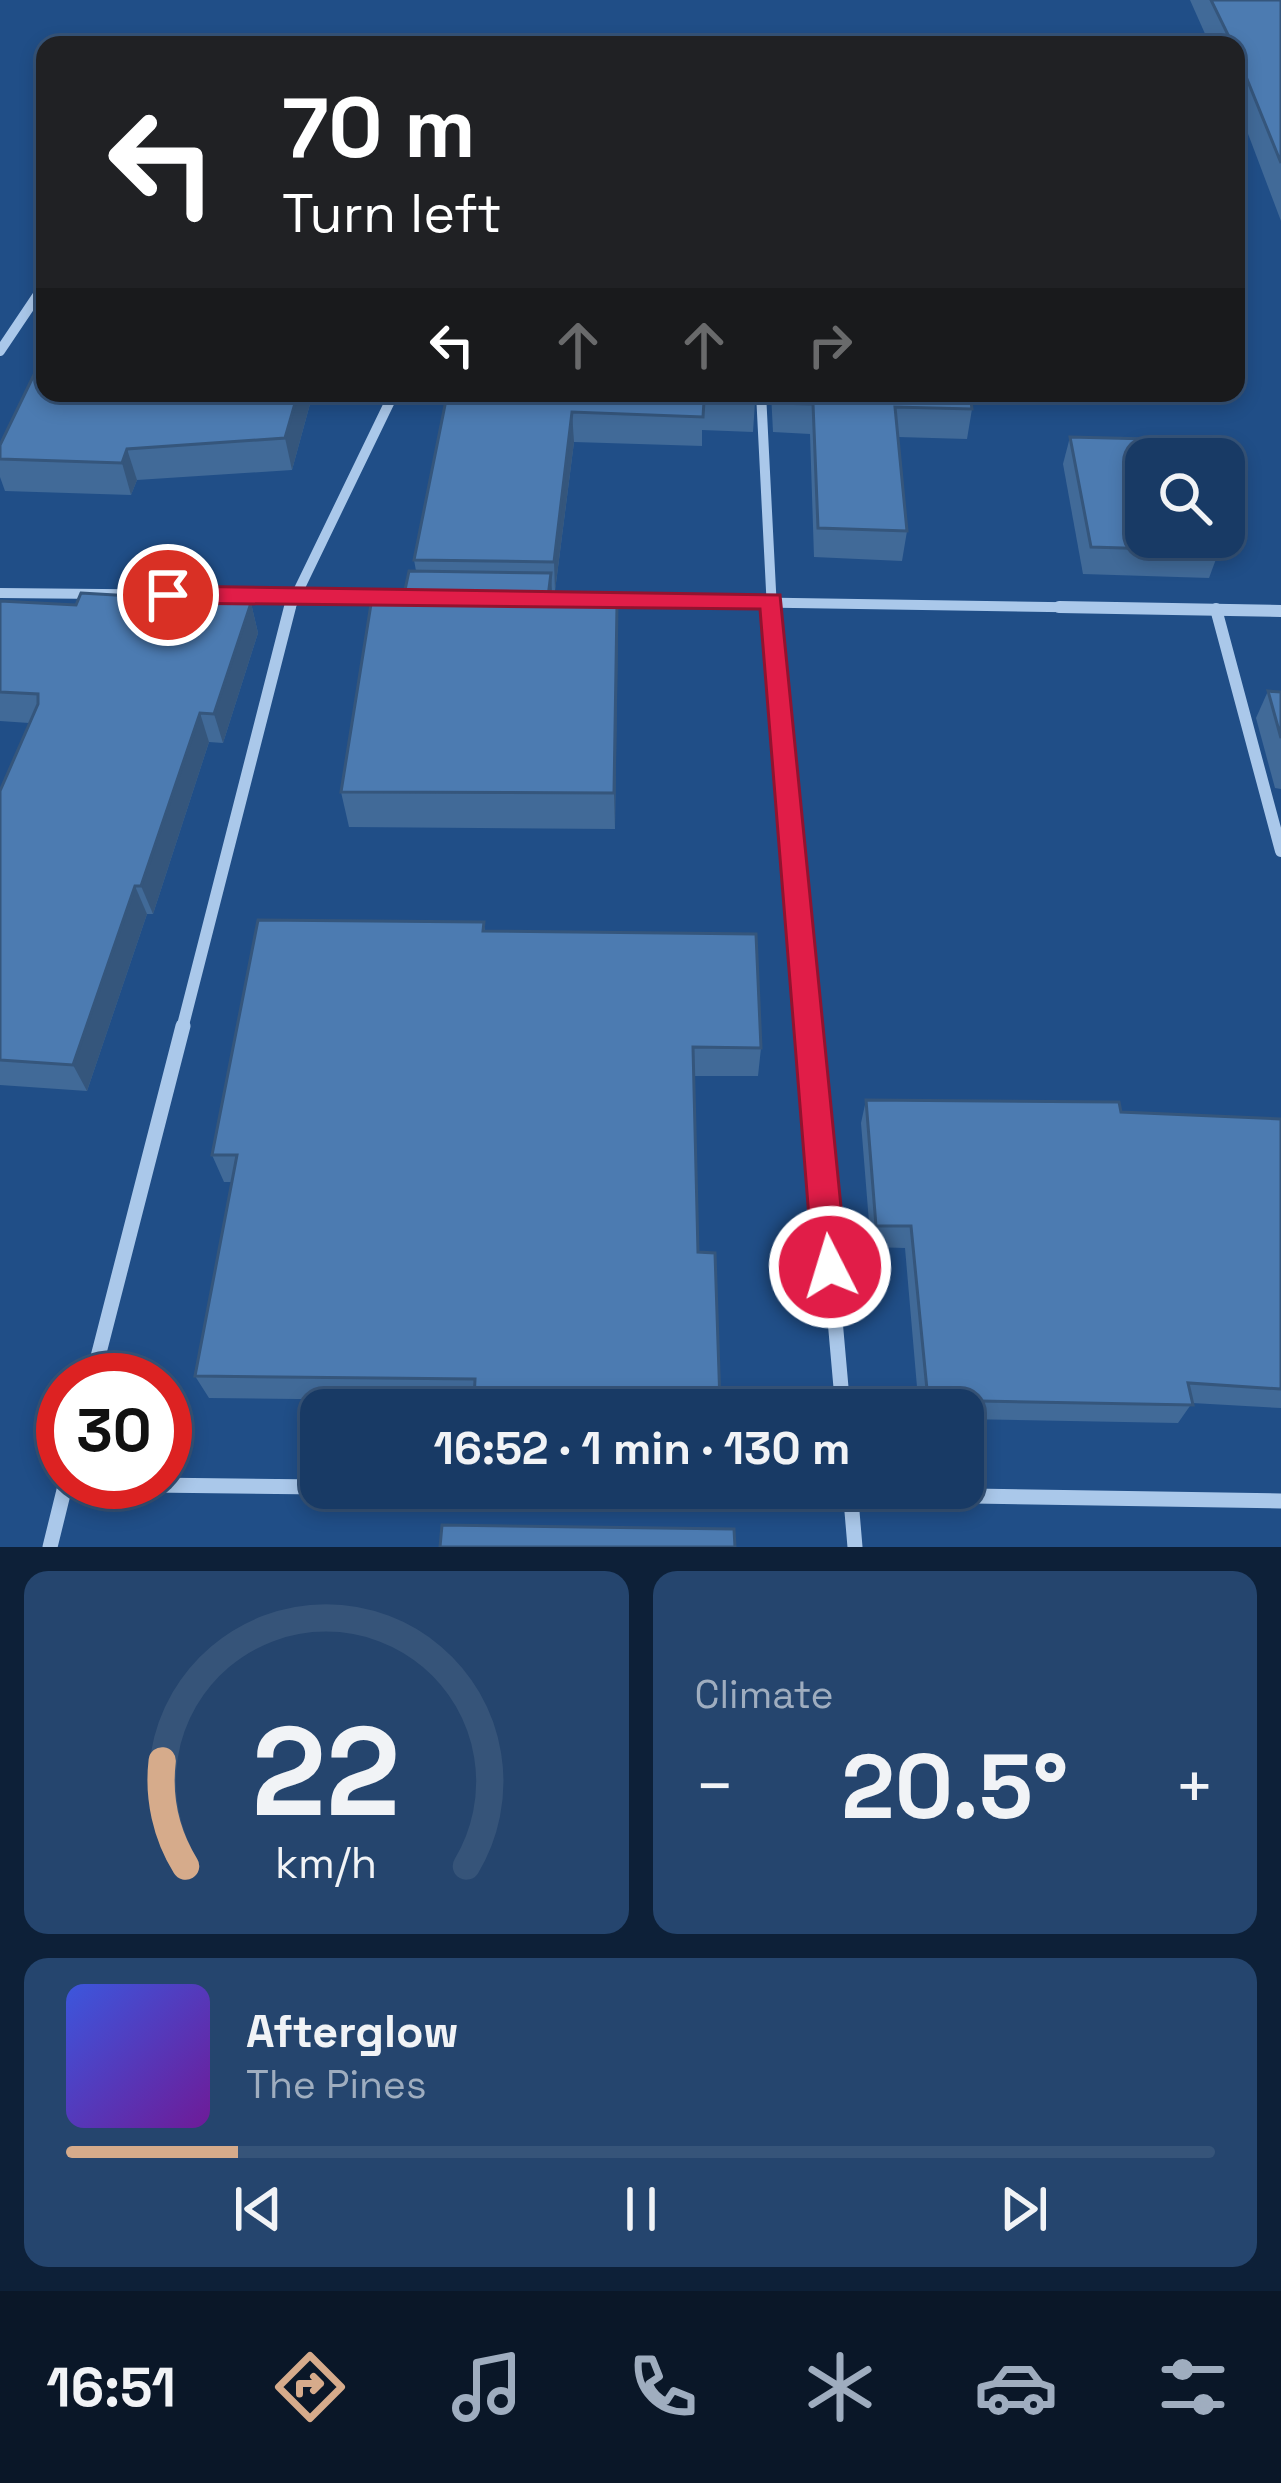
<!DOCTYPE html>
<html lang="en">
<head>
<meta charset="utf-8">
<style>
	:root { --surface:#183a65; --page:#25456e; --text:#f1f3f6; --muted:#9fadbf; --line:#365479; --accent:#d6ab8b }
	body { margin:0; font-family:"Space Grotesk",sans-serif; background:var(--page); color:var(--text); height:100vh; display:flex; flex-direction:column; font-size:45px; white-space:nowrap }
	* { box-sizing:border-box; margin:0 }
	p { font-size:39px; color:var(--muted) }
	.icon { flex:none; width:66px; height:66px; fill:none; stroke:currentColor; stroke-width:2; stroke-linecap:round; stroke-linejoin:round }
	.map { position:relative; height:1547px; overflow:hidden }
	.sheet { display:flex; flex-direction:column; gap:24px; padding:24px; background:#0d2038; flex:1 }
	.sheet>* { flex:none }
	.banner { position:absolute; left:36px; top:36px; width:1209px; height:366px; border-radius:24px; box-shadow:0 6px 18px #0003,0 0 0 3px var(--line); background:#202124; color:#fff; overflow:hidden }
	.tools { position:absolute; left:1125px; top:438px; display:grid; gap:24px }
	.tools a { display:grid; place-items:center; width:120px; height:120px; border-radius:24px; background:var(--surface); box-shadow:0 6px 18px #0003,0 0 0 3px var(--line); font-size:60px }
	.speed { position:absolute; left:36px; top:1353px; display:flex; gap:24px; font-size:60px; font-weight:700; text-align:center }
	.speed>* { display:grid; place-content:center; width:156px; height:156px; border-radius:50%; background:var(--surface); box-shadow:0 6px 18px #0003,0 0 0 3px var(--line); line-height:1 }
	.speed .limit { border:18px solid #d22; background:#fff; color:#111 }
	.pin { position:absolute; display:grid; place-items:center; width:102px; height:102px; color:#fff; margin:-51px; border:6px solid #fff; border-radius:50%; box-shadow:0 3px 12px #0007 }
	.me { position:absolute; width:132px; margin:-66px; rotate:355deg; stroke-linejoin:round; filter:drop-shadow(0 0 9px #0008) }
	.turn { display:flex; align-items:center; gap:42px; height:252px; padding:0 48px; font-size:54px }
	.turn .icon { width:156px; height:156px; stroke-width:2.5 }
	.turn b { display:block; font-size:84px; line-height:102px }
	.lanes { display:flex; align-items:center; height:114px; padding:0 48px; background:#0003; justify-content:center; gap:60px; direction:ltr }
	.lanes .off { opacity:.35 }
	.big { font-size:90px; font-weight:700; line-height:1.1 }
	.sheet .card { flex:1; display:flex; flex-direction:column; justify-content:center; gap:18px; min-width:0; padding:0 42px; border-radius:24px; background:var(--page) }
	.sheet .dial { align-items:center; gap:0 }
	.dial svg { height:312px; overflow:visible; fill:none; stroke:var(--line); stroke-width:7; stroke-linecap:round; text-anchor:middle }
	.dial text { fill:var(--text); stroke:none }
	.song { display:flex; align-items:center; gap:36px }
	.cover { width:144px; height:144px; border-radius:18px; background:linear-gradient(135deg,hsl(230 70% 55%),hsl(280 70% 35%)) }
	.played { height:12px; border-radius:6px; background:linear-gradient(90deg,var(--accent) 15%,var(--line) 15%) }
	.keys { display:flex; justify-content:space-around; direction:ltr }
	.heat { display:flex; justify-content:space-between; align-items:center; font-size:66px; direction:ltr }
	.sheet .tiles { flex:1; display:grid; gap:24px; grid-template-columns:1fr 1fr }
	.card:last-child { grid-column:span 2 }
	.trip { position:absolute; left:300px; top:1389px; width:684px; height:120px; border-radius:24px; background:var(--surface); box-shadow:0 6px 18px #0003,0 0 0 3px var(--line); font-weight:700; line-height:120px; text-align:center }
	.tab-bar { display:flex; height:192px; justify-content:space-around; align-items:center; background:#0a1728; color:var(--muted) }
	.tab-bar .icon { width:84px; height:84px }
	.tab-bar .selected { color:var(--accent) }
	.tab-bar b { font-size:54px; color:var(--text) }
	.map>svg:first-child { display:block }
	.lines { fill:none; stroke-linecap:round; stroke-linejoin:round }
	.minor-far2 { stroke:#aac8ea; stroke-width:10 }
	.minor-far1 { stroke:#aac8ea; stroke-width:12 }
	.minor { stroke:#aac8ea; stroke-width:15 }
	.wall { fill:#416a98 }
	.shaded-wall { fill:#35567c }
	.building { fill:#4c7bb1; stroke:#35567c; stroke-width:3 }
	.route { fill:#e11d48; stroke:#92132f; stroke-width:3 }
</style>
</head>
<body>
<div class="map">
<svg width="1281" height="1547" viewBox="0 0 1281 1547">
	<rect width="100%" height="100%" fill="#204e87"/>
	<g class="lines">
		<g class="minor-far2">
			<polyline points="0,351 45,284"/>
			<polyline points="761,393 772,610"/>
			<polyline points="0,593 419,597"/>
			<polyline points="541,599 1244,610"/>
			<polyline points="289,610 394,393"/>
		</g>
		<g class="minor-far1">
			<polyline points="772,607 809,1029"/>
			<polyline points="1059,607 1281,611"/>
			<polyline points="1216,609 1281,851"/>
			<polyline points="182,1029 290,607"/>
		</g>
		<g class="minor">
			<polyline points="809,1026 843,1410"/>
			<polyline points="92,1380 183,1026"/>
			<polyline points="66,1484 321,1487"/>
			<polyline points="487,1488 1281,1501"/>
			<polyline points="850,1488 855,1547"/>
			<polyline points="50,1547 66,1482"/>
		</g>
	</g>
	<g class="wall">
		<polygon points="1190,0 1281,0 1281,221 1236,102 1236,45 1210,45"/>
		<polygon points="313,393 292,470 137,480 131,495 5,491 0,477 0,445"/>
		<polygon points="534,393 755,402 753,432 702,430 702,446 574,442 555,591 552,591 553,605 617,605 615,829 349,827 341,792 402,604 416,571 414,560 533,402"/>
		<polygon points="771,393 970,393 972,409 967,439 898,437 907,531 902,561 814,557 810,434 773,432"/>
		<polygon points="1070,437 1219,551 1209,578 1083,574 1063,464"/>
		<polygon points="0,601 76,605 251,603 258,633 223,743 209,742 153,914 147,914 87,1091 0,1085 0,791 29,723 0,721"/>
		<polygon points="1268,691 1281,692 1281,789 1275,788 1256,718"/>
		<polygon points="484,922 485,931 761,1048 758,1076 694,1076 698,1252 720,1403 719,1410 476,1410 474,1401 209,1398 195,1376 232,1182 224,1182 212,1155"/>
		<polygon points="866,1100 1281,1119 1281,1408 1192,1403 1178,1423 963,1419 963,1410 919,1410 905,1248 871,1247 861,1123"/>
	</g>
	<g class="shaded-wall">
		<polygon points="298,393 313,393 292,470 285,438"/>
		<polygon points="572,412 574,442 555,591 554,562"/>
		<polygon points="127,449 137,480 131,495 122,463"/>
		<polygon points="551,573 553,610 547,605"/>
		<polygon points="251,603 258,633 223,743 214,714"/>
		<polygon points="617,605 618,642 615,829 614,793"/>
		<polygon points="200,713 209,742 153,914 141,886"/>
		<polygon points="135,886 147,914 87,1091 73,1065"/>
	</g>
	<g class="building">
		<polygon points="1211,0 1281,0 1281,163 1236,52 1236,45 1233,45"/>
		<polygon points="45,352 45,393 298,393 285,438 127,449 122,463 0,459 0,445"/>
		<polygon points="534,393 755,393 755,402 704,401 703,417 572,412 554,562 414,560 446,400 533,402"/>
		<polygon points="775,393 970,393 972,409 895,407 907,531 818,528 813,404 775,403"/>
		<polygon points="1070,437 1189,440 1194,459 1146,459 1146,537 1215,537 1219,551 1091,547"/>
		<polygon points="409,571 551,573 547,605 617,605 614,793 341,792 371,604 402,604"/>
		<polygon points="81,593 251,603 214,714 200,713 141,886 135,886 73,1065 0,1060 0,791 38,704 38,694 0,692 0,601 76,605"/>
		<polygon points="1268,691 1281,692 1281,738"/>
		<polygon points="258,920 484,922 483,931 756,934 761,1048 693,1047 698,1252 715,1253 720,1403 474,1401 475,1379 195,1376 237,1155 212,1155"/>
		<polygon points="866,1100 1119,1102 1121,1112 1281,1119 1281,1389 1188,1383 1193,1405 928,1400 911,1226 876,1226"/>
		<polygon points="442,1525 734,1529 735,1547 440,1547"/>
	</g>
	<polygon class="route" points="168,586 780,595 847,1267 842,1279 830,1284 818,1279 813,1267 760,609 168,603 155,595"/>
</svg>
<div class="tools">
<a><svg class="icon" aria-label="search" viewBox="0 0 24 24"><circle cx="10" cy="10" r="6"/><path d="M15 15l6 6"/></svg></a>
</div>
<div class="speed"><div class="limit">30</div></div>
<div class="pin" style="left:168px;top:595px;background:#d93025"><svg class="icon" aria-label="arrive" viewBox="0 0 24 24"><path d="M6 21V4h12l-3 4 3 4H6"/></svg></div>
<svg class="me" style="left:830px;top:1267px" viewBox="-20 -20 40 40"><circle r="17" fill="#e11d48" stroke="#fff" stroke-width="3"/><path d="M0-11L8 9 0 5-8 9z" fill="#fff"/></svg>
<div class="trip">16:52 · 1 min · 130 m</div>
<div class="banner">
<div class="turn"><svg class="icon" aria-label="left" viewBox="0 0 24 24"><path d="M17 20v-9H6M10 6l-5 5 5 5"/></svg><div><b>70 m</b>Turn left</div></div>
<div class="lanes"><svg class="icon" aria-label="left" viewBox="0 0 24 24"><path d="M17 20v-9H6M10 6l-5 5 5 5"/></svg><svg class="icon off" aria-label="ahead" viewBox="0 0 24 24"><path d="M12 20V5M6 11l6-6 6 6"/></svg><svg class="icon off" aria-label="ahead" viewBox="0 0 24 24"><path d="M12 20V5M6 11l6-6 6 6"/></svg><svg class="icon off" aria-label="right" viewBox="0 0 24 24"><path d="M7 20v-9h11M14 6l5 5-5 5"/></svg></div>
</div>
</div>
<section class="sheet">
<div class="tiles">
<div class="card dial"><svg viewBox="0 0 100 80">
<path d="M14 69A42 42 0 1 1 86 69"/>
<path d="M14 69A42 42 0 0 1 8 42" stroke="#d6ab8b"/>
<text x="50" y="56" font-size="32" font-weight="700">22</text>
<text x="50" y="72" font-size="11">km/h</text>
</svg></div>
<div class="card"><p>Climate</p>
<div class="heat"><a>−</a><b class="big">20.5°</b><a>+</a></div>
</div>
<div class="card">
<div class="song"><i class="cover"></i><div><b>Afterglow</b><p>The Pines</p></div></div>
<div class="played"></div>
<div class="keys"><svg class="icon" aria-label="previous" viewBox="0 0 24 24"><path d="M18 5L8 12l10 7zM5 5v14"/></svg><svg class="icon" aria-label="pause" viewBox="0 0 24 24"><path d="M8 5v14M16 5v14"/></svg><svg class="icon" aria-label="next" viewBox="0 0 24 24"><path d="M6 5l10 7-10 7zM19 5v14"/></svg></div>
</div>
</div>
</section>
<nav class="tab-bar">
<b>16:51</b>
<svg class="icon selected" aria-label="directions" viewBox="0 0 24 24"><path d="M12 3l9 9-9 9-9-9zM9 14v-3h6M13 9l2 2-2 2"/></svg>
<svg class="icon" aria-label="music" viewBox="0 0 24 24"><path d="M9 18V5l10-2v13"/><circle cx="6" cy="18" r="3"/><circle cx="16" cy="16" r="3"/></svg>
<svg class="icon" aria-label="phone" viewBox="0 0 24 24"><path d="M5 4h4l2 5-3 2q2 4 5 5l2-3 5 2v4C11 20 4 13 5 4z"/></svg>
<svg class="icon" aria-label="climate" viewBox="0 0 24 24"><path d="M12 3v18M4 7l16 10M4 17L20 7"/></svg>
<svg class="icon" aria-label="car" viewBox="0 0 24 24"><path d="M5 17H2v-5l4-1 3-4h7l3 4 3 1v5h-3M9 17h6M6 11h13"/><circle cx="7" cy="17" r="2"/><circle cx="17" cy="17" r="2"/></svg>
<svg class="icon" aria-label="filters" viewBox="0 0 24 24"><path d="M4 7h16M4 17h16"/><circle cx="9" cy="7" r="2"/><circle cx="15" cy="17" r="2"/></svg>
</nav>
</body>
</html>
